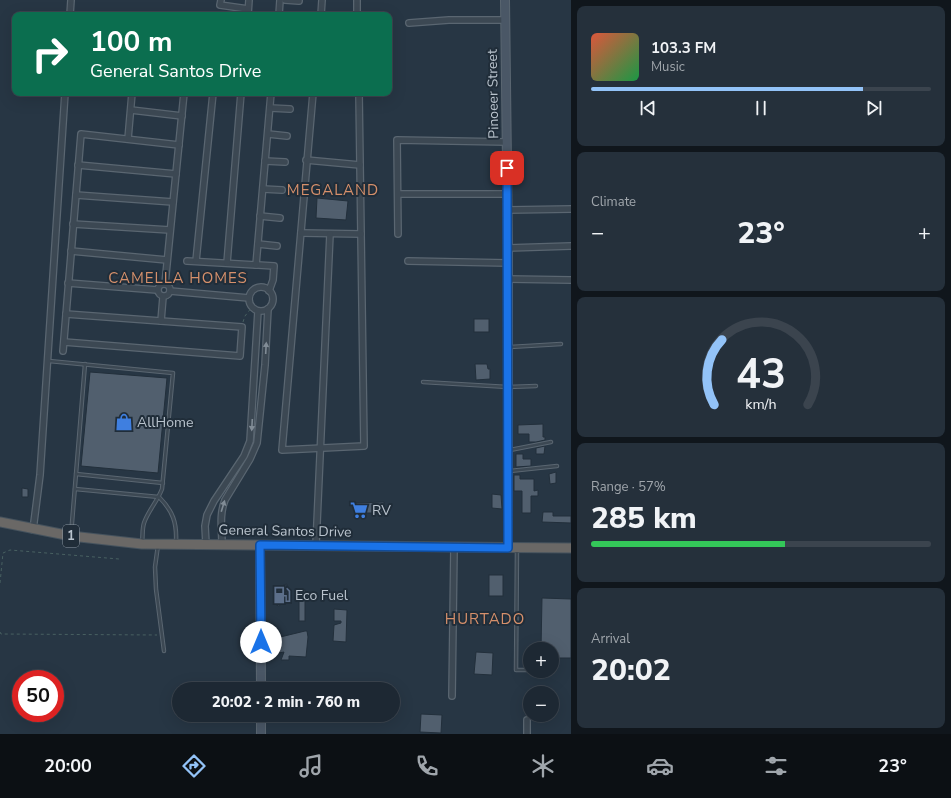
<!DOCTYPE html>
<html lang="en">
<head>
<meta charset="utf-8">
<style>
	:root { --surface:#1d2833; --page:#25303b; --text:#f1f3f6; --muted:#a0a6ac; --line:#3b444e; --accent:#93c3f8 }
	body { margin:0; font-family:"Nunito Sans",sans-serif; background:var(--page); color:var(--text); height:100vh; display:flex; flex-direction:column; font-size:15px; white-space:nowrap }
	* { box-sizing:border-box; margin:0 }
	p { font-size:13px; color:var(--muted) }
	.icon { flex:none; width:22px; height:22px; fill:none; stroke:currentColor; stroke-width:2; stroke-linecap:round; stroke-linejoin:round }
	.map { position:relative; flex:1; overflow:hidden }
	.panel { display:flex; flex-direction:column; gap:6px; padding:6px; background:#10161c; width:380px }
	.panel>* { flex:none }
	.top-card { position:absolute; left:12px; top:12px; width:380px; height:84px; border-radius:8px; box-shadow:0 4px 16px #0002,0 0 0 1px var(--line); background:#0b6e4f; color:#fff; overflow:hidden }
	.controls { position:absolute; left:523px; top:642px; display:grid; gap:8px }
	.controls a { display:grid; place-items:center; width:36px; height:36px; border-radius:50%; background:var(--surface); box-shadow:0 4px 16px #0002,0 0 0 1px var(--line); font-size:20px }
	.speed { position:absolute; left:12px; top:670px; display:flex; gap:8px; font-size:20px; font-weight:700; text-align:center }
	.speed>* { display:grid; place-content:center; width:52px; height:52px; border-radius:50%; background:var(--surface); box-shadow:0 4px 16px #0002,0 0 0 1px var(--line); line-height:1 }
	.speed .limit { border:6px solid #d22; background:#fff; color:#111 }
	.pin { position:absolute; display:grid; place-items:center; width:34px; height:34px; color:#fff; margin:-17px; border-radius:8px; box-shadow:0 2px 6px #0006 }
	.me { position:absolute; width:44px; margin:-22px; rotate:0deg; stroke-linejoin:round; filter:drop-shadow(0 0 3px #0008) }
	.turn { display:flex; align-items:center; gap:14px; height:84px; padding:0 12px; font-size:18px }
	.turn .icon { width:52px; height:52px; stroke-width:2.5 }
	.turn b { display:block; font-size:28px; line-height:34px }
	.big { font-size:30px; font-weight:800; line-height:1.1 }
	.panel .widget { flex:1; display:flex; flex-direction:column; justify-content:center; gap:6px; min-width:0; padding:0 14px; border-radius:8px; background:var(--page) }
	.panel .dial { align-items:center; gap:0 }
	.dial svg { height:104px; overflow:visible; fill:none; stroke:var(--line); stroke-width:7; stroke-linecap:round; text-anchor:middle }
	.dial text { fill:var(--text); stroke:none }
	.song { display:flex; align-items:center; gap:12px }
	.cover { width:48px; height:48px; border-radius:6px; background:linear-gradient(135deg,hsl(10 70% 55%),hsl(140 70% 35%)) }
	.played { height:4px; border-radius:2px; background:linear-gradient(90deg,var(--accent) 80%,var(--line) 80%) }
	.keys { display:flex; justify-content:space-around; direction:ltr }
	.heat { display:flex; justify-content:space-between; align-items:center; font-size:22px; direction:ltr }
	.charge { height:6px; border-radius:3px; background:linear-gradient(90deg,#34c759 57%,var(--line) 0) }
	.trip { position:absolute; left:172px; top:682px; width:228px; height:40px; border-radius:20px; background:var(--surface); box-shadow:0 4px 16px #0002,0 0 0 1px var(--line); font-weight:800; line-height:40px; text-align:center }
	.tab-bar { display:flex; height:64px; justify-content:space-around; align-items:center; background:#0c1014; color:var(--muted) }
	.tab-bar .icon { width:28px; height:28px }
	.tab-bar .current { color:var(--accent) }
	.tab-bar b { font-size:18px; color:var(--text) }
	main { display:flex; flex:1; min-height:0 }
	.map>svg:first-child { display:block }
	.building { fill:#515f6e; stroke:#222f3b }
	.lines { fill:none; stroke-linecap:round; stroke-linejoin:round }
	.service-casing { stroke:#5a6671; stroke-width:4.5 }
	.minor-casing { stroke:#5a6671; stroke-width:8 }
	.secondary-casing { stroke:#5a6671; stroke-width:10 }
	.trunk-casing { stroke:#46535e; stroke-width:11 }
	.path { stroke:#486061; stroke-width:1; stroke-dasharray:3 3; stroke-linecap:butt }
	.service { stroke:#3c4853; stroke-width:2.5 }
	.minor { stroke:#3c4853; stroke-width:5.5 }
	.secondary { stroke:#4a5766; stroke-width:8 }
	.trunk { stroke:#6a6866; stroke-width:9 }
	.oneway { fill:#818c96 }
	.route-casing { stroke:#114b97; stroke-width:10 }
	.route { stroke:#1a73e8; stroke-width:7 }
	.labels { text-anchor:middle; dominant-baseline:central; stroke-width:4; stroke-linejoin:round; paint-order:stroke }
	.shield { fill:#202d39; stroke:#8b96a1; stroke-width:1 }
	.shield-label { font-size:13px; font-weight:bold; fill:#b9c3cd }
	.street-label { font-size:14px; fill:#b9c3cd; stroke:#202d39 }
	.poi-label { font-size:14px; fill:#b9c3cd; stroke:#202d39; text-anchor:start }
	.neighbourhood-label { font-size:15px; letter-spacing:1px; fill:#d6906b; stroke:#202d39 }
</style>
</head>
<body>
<main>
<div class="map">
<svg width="571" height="734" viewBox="0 0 571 734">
	<rect width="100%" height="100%" fill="#273644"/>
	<g class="building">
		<polygon points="317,198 348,201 346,220 316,218"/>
		<rect x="474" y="319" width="15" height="13"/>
		<polygon points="475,364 487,364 488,369 490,369 490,379 476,380"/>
		<polygon points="90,372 167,378 158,473 81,466"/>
		<polygon points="543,424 543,437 545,437 545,440 536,442 529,442 529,434 518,434 518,425"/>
		<polygon points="545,446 544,454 536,454 536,448"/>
		<polygon points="516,454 523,454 523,459 531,459 531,466 516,467"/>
		<polygon points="556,472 556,483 550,484 549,474"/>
		<polygon points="514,475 520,475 520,479 534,479 534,491 538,490 538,496 531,496 531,513 522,513 522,491 514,491"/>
		<polygon points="22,488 28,489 28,497 22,497"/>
		<polygon points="492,494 501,495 502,509 492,508"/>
		<polygon points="384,502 383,513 355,513 356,503"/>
		<polygon points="543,512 553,512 553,516 571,516 571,523 542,522"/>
		<rect x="489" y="575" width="14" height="21"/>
		<polygon points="287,584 285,594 283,595 283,603 279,606 276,605 274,601 275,599 281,594 281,587 283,585"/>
		<rect x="299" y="590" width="6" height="31"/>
		<polygon points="542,598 571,599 571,658 552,658 552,649 541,649"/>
		<polygon points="334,609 347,610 346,642 333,641 334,625 341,623 341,621 334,621"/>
		<polygon points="305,631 307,631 308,637 306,657 289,656 289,660 281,660 284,652 273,654 272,639"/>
		<polygon points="476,652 493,653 492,675 474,674"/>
		<polygon points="421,714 442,715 441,733 420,732"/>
	</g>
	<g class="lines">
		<g class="service-casing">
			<g id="service">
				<polyline points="510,347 561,344"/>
				<path d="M49,361l124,12 -11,116c-5,13 -14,22 -18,34 -2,6 -1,13 -2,19"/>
				<polyline points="423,382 508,387 536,386"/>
				<polyline points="510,450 551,442"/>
				<polyline points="510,471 557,466"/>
				<polyline points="76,474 163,483"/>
				<path d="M75,489l84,8c14,14 18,26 17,45"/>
				<polyline points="71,535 85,364"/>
				<polyline points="158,545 155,567 156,589 164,651"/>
				<polyline points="517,549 516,670 530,670"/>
			</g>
		</g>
		<g class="minor-casing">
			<g id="minor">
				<polyline points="221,0 220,5 248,9"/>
				<polyline points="285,0 299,1"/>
				<polyline points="357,0 357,15"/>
				<polyline points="70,15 71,0"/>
				<polyline points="248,15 249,0"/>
				<polyline points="279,15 280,0"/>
				<polyline points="321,15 322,0"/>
				<polyline points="409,23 449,20 505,20"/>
				<polyline points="313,93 282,450 364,446 359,93"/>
				<polyline points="270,108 290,109"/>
				<polyline points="131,110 182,116"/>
				<polyline points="268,134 287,136"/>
				<polyline points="128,139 132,93"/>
				<polyline points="306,160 360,165"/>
				<polyline points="265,161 285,162"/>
				<polyline points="78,165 176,174"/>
				<polyline points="263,189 282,190"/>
				<polyline points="398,194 507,194"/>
				<polyline points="76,195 173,202"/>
				<polyline points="507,210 571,209"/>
				<polyline points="260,216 280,218"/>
				<polyline points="73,224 170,230"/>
				<polyline points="301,233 361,234"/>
				<polyline points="398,234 397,140 507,142"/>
				<polyline points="258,244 277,246"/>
				<polyline points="508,248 571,246"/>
				<polyline points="71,251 167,260"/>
				<polyline points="187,261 274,266 273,280 269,291"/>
				<polyline points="196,261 213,93"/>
				<polyline points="408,261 508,263"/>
				<polyline points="227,263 241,93"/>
				<polyline points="256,265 271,93"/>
				<polyline points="508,279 571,280"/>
				<polyline points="68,283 157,290"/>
				<circle cx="164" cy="290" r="6"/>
				<polyline points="165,284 184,93"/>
				<circle cx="261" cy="299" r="12"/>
				<polyline points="170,291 249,298"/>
				<polyline points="161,321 163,297"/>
				<polyline points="64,342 240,356 242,327 66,314"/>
				<polyline points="63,351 81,134 179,145"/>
				<polyline points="33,530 40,475 65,93"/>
				<polyline points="206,544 205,526 207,515 214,501 244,456 250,441 258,311"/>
				<path d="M222,544c0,-15 -3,-29 3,-44l25,-41 7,-16 8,-78 3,-56"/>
				<polyline points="316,545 330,234"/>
				<polyline points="452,696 454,548"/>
				<polyline points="527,720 527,734"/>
			</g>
		</g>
		<g class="secondary-casing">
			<g id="secondary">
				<polyline points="505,0 508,248 508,548"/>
				<polyline points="260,545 261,689"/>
				<polyline points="261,734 261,715"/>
			</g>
		</g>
		<g class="trunk-casing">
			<polyline id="trunk" points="0,522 71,536 142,544 571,548"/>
		</g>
		<g class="path">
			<polyline points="243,322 245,316 252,307"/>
			<polyline points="0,583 3,553 10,550 119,559"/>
			<polyline points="0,632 1,634 157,635"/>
		</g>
		<use href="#service" class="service"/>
		<use href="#minor" class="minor"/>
		<use href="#secondary" class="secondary"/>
		<use href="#trunk" class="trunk"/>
	</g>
	<defs><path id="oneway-solid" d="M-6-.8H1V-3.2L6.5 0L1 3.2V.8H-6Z"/></defs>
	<g class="oneway">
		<use href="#oneway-solid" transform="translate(266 348) rotate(-87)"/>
		<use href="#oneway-solid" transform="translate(252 425) rotate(93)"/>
		<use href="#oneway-solid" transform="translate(223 506) rotate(-73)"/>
	</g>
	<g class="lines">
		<g class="route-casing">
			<polyline id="route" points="261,642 260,545 508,548 507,168"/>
		</g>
		<use href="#route" class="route"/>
	</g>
	<defs>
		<g id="shop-bare" transform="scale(1.38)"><path d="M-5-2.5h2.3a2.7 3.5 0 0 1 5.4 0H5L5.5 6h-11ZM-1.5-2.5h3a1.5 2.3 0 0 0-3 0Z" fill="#3f7fe0" stroke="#202d39" stroke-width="2.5" paint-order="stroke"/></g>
		<g id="supermarket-bare" transform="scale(1.38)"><path d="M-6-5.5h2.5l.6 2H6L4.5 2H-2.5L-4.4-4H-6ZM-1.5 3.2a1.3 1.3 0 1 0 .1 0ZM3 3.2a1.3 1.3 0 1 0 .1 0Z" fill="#3f7fe0" stroke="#202d39" stroke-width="2.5" paint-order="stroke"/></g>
		<g id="fuel-bare" transform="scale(1.38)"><path d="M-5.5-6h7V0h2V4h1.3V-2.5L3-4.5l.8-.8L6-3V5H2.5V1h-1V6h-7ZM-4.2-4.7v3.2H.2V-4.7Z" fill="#5c6f8a" stroke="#202d39" stroke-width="2.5" paint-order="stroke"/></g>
	</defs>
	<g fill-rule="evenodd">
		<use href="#shop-bare" x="124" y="422"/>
		<use href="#supermarket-bare" x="359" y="510"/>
		<use href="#fuel-bare" x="282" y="595"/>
	</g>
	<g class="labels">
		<rect class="shield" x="63" y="525" width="16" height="22" rx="3"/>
		<g class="shield-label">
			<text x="71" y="536">1</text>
		</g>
		<g class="street-label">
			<text transform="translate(493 94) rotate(-91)">Pinoeer Street</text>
			<text transform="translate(285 531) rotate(1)">General Santos Drive</text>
		</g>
		<g class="poi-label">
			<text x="137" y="422">AllHome</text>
			<text x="372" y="510">RV</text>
			<text x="295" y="595">Eco Fuel</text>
		</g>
		<g class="neighbourhood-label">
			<text x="333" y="190">MEGALAND</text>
			<text x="178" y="278">CAMELLA HOMES</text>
			<text x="485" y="619">HURTADO</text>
		</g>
	</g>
</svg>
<div class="controls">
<a>+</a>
<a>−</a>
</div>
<div class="speed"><div class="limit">50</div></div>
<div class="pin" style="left:507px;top:168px;background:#d93025"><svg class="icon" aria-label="arrive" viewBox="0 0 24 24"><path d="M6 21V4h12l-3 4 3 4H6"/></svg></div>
<svg class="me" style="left:261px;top:642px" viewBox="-20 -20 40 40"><circle r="19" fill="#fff"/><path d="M0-13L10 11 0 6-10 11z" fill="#1a73e8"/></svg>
<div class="trip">20:02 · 2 min · 760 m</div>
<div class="top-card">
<div class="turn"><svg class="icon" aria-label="right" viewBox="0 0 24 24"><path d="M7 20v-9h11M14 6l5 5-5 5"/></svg><div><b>100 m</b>General Santos Drive</div></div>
</div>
</div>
<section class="panel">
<div class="widget">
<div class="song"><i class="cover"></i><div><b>103.3 FM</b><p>Music</p></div></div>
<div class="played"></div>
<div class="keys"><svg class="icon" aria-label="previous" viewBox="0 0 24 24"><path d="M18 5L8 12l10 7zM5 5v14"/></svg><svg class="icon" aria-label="pause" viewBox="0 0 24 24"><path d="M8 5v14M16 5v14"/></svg><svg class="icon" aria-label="next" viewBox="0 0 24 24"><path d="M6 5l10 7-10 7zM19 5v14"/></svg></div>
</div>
<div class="widget"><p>Climate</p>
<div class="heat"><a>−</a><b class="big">23°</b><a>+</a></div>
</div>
<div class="widget dial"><svg viewBox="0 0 100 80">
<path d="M14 69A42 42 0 1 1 86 69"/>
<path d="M14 69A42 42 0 0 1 20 19" stroke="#93c3f8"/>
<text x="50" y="56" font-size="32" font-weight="700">43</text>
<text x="50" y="72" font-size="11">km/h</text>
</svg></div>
<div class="widget"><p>Range · 57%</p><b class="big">285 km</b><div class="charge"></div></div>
<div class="widget"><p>Arrival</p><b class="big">20:02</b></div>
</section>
</main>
<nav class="tab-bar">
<b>20:00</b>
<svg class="icon current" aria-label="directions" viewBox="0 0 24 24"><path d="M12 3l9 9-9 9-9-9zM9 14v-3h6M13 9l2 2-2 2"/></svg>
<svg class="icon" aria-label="music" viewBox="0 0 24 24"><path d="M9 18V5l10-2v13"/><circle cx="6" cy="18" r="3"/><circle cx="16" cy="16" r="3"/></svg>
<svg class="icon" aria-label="phone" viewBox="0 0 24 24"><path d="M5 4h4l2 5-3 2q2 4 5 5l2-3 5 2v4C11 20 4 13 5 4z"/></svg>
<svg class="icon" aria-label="climate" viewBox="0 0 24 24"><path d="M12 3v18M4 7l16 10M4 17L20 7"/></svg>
<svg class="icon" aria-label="car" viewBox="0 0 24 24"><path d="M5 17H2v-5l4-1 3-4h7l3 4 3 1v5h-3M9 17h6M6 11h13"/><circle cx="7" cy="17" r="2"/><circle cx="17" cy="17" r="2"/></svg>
<svg class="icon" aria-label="filters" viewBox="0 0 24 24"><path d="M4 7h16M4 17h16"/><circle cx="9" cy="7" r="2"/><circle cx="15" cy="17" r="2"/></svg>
<b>23°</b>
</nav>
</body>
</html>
